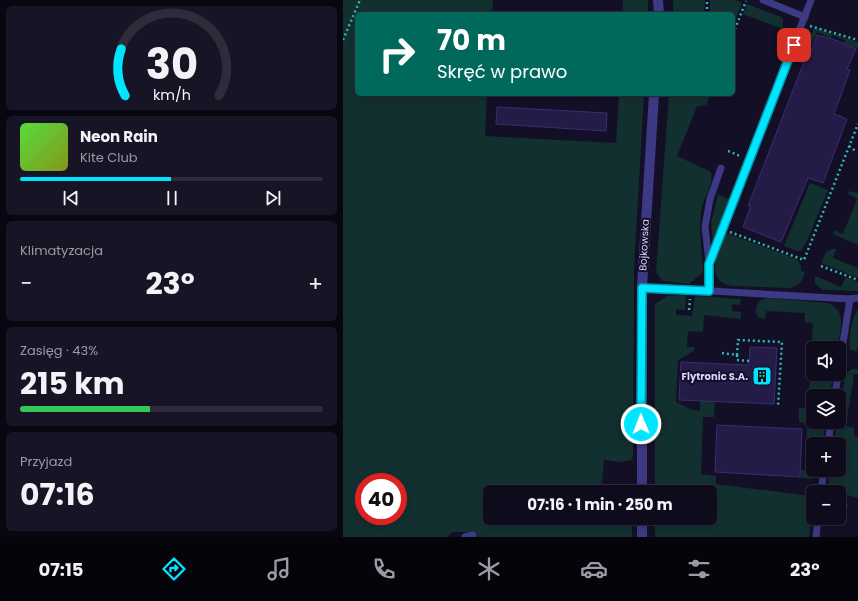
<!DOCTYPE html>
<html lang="pl">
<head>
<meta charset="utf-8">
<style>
	:root { --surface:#0e0b1c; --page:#171425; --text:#f1f3f6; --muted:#9b9ba3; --line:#2e2b3b; --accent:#00e5ff }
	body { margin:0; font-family:Poppins,sans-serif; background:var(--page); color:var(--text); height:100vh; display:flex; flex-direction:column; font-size:15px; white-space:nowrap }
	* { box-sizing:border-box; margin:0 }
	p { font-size:13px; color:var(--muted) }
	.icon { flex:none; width:22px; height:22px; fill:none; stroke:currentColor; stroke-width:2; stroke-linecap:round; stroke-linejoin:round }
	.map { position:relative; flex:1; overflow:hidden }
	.drawer { display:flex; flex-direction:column; gap:6px; padding:6px; background:#08060f; width:343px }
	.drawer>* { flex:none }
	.hud { position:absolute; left:12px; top:12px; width:380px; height:84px; border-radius:6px; box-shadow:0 2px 6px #0003,0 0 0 1px var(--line); background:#00695c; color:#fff; overflow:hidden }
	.buttons { position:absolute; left:463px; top:341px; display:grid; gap:8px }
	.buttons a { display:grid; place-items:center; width:40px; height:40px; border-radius:6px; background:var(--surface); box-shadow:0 2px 6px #0003,0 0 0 1px var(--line); font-size:20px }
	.speed { position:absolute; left:12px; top:473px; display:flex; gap:8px; font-size:20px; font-weight:700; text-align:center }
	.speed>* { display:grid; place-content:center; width:52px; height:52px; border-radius:50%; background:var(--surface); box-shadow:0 2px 6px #0003,0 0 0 1px var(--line); line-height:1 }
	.speed .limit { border:6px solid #d22; background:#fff; color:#111 }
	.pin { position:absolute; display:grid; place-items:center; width:34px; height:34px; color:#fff; margin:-17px; border-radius:8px; box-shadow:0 2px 6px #0006 }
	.me { position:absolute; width:44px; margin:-22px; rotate:359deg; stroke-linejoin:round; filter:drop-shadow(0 0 3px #0008) }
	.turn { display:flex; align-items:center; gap:14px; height:84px; padding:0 16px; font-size:18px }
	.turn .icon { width:52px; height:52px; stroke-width:2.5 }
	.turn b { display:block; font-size:28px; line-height:34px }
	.big { font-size:30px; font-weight:700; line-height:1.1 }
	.drawer .tile { flex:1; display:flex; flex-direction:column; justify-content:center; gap:6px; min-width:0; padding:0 14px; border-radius:6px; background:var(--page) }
	.drawer .dial { align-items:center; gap:0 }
	.dial svg { height:104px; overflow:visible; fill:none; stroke:var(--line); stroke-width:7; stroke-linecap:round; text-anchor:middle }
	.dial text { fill:var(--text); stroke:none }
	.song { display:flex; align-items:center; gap:12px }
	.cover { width:48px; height:48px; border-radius:6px; background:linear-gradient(135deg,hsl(110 70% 55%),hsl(70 70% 35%)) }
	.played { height:4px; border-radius:2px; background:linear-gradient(90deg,var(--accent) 50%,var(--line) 50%) }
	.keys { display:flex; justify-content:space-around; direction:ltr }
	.heat { display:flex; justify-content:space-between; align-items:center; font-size:22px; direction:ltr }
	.charge { height:6px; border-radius:3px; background:linear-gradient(90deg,#34c759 43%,var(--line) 0) }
	.trip { position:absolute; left:140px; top:485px; width:234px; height:40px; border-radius:6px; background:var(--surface); box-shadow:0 2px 6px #0003,0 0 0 1px var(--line); font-weight:700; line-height:40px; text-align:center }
	.menu { display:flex; height:64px; justify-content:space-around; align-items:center; background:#06040b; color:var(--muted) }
	.menu .icon { width:28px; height:28px }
	.menu .current { color:var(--accent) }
	.menu b { font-size:18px; color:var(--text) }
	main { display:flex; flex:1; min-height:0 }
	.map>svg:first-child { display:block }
	.green { fill:#12302f; fill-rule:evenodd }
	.building { fill:#241b47; stroke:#3b2d73 }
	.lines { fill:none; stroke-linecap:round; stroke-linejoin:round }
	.path { stroke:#2fb8b0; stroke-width:2.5; stroke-dasharray:2 3; stroke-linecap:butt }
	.service { stroke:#3d3a85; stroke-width:7 }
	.tertiary { stroke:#3d3a85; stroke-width:10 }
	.route-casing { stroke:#0095a6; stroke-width:10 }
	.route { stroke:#00e5ff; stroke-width:7 }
	.labels { text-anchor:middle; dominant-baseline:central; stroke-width:4; stroke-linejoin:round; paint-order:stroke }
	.street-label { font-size:10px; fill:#d9d4ff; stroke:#130f26 }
	.poi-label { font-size:10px; font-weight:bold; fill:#d9d4ff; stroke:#130f26; text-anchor:end }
</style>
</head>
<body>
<main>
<section class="drawer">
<div class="tile dial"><svg viewBox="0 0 100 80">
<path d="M14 69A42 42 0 1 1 86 69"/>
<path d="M14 69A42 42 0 0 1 11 33" stroke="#00e5ff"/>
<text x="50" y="56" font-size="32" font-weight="700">30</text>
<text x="50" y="72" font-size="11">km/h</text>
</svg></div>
<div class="tile">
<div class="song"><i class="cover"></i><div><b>Neon Rain</b><p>Kite Club</p></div></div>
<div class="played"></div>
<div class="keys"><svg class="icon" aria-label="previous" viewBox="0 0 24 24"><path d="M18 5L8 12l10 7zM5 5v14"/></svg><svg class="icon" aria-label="pause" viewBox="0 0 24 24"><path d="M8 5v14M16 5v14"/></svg><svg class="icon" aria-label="next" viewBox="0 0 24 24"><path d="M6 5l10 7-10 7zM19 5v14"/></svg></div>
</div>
<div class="tile"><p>Klimatyzacja</p>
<div class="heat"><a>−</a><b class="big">23°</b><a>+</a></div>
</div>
<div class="tile"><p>Zasięg · 43%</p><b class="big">215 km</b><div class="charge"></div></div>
<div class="tile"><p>Przyjazd</p><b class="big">07:16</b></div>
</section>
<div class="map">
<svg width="515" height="537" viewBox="0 0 515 537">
	<rect width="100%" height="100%" fill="#130f26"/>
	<g class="green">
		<path d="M0,0h150l-1,14h-135v80h130l-2,42 131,7 3,-49h25l-10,174 -1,188 -2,4c-10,3 -17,2 -27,-1l-2,24 25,6 3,3h-140v26h142v19h-154l-2,-5h-24l-4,5h-105zM21,482h34v34h-34z"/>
		<polygon points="280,0 305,0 305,14 279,14"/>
		<polygon points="330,0 362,0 361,14 330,14"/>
		<polygon points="367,0 392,0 399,3 390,26 390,14 367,14"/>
		<polygon points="404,4 438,17 440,19 440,29 400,14"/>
		<polygon points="473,28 515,42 515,49 501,43 502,40 489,35 488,38 474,32 465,52 462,51 470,30"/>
		<path d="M326,94h42l-5,11 -9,1 -20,50 34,16c3,11 -6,24 -9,35 -4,22 0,43 1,65l-14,12 -26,-3 -7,-9z"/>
		<polygon points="467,183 485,190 463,243 458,251 454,251 441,246"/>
		<polygon points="506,191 515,193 515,245 490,234 491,230 500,234 514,199 505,194"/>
		<polygon points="375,194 386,199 370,243 368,223"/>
		<path d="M383,233l71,26 4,7v5l4,1c-2,8 -6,14 -15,16l-57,-2c-31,-4 -14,-36 -7,-53z"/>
		<polygon points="489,249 493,249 490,258 515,268 515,278 478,263 483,252"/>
		<polygon points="472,276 498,287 503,277 515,282 515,291 480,290 472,284"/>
		<polygon points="343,295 342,310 333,309 333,315 349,316 352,296 398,299 397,305 389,304 389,311 398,312 398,319 361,315 360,332 345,331 344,347 351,347 351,351 335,360 333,402 349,410 357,411 357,401 372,401 371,417 360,417 358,474 373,476 373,484 467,496 470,503 466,537 312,537 312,518 367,518 367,492 312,492 312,304 324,296"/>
		<path d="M424,298l61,5c20,8 12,28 9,45h-24v26h20l-3,22h-17v26h13l-4,22h-9v26h5l-1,5 -4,4 -12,-1v-8h4l2,-46 -8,-2v-14l9,-1 5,-84 -8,-1v-9l-39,-2 -1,8 -7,-2c-5,-9 -1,-17 9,-19z"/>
		<path d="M515,309v37l-1,5 -7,-1c-2,-11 1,-31 8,-41z"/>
		<polygon points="509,369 515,369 515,374 511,374 503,426 511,428 511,436 515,437 515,498 500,494 498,503 506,505 505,508 496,505 496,492 484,492 487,470 496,470 496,444 491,444 494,422 496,422 502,374"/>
	</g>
	<g class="building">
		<polygon points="474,35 490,39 513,49 504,69 507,70 491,114 504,119 480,183 465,178 438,242 400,227 408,206 405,206 464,54 467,54"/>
		<polygon points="154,107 264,113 263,131 153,124"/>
		<polygon points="407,347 434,348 431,404 336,400 338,362 406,365"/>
		<polygon points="374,425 459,429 457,477 372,472"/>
	</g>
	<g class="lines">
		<g class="path">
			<polyline points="364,14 364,0"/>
			<polyline points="467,26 515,40"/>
			<polyline points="390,34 403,1"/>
			<polyline points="0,40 17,0"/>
			<polyline points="506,146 514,152"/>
			<polyline points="385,151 397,156"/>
			<polyline points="387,232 461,260 515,124"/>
			<polyline points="478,266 515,280"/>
			<polyline points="346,310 347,299"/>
			<polyline points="379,353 394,355 395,340 439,342 435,406"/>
			<polyline points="394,355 394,360 406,361"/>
		</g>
		<g class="service">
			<polyline points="420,0 462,17"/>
			<polyline points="366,262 362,227 367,199 378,168"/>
			<polyline points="299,287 507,299 515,298"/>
			<polyline points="366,291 366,264 468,0"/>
			<polyline points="496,368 507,299"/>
			<polyline points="492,396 495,374"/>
			<polyline points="485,444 488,422"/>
			<polyline points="478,492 481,470"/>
			<polyline points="122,537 130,535"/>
			<polyline points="473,537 475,518"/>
		</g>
		<g class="tertiary">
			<polyline points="315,0 316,14"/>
			<polyline points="299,492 299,287 311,94"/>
			<polyline points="299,518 299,537"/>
		</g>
	</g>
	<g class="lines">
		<g class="route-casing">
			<polyline id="route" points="298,424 299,288 366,291 366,264 451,45"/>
		</g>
		<use href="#route" class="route"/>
	</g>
	<defs>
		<g id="building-square" transform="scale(1)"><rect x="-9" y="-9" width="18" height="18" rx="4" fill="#00e5ff" stroke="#130f26"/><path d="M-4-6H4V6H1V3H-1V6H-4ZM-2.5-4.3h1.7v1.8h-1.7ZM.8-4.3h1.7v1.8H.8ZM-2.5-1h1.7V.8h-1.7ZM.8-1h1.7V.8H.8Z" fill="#111"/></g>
	</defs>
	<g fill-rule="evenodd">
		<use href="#building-square" x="419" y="376"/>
	</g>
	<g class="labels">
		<g class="street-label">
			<text transform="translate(301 245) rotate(-87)">Bojkowska</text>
		</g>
		<g class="poi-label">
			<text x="405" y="376">Flytronic S.A.</text>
		</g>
	</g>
</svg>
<div class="buttons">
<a><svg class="icon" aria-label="sound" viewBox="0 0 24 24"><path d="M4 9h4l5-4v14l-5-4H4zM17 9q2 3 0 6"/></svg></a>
<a><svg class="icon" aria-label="layers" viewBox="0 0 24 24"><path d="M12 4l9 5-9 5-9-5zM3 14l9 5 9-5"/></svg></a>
<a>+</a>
<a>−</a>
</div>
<div class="speed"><div class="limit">40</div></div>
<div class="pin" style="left:451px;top:45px;background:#d93025"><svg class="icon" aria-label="arrive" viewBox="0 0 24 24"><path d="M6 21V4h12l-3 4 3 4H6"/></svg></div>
<svg class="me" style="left:298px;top:424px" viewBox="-20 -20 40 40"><circle r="17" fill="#00e5ff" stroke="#fff" stroke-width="3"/><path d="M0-11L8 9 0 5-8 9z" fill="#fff"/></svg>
<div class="trip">07:16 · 1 min · 250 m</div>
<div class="hud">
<div class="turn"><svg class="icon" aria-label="right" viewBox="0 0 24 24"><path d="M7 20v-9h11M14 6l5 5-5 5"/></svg><div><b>70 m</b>Skręć w prawo</div></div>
</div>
</div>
</main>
<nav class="menu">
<b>07:15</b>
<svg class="icon current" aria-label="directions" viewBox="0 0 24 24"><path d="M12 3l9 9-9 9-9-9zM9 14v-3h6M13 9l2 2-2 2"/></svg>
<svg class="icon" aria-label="music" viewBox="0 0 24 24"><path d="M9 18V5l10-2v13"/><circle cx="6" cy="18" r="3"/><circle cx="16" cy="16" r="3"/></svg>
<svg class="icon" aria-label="phone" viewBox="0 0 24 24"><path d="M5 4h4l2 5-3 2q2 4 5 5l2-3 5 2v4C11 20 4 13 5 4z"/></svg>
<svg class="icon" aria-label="climate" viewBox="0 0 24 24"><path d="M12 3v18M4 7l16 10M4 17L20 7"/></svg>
<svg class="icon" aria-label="car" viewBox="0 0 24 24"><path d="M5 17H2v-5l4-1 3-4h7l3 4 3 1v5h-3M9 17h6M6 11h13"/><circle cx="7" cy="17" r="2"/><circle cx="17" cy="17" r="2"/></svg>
<svg class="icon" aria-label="filters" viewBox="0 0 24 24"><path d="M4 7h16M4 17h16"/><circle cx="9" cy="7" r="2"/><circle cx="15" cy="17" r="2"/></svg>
<b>23°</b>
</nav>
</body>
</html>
